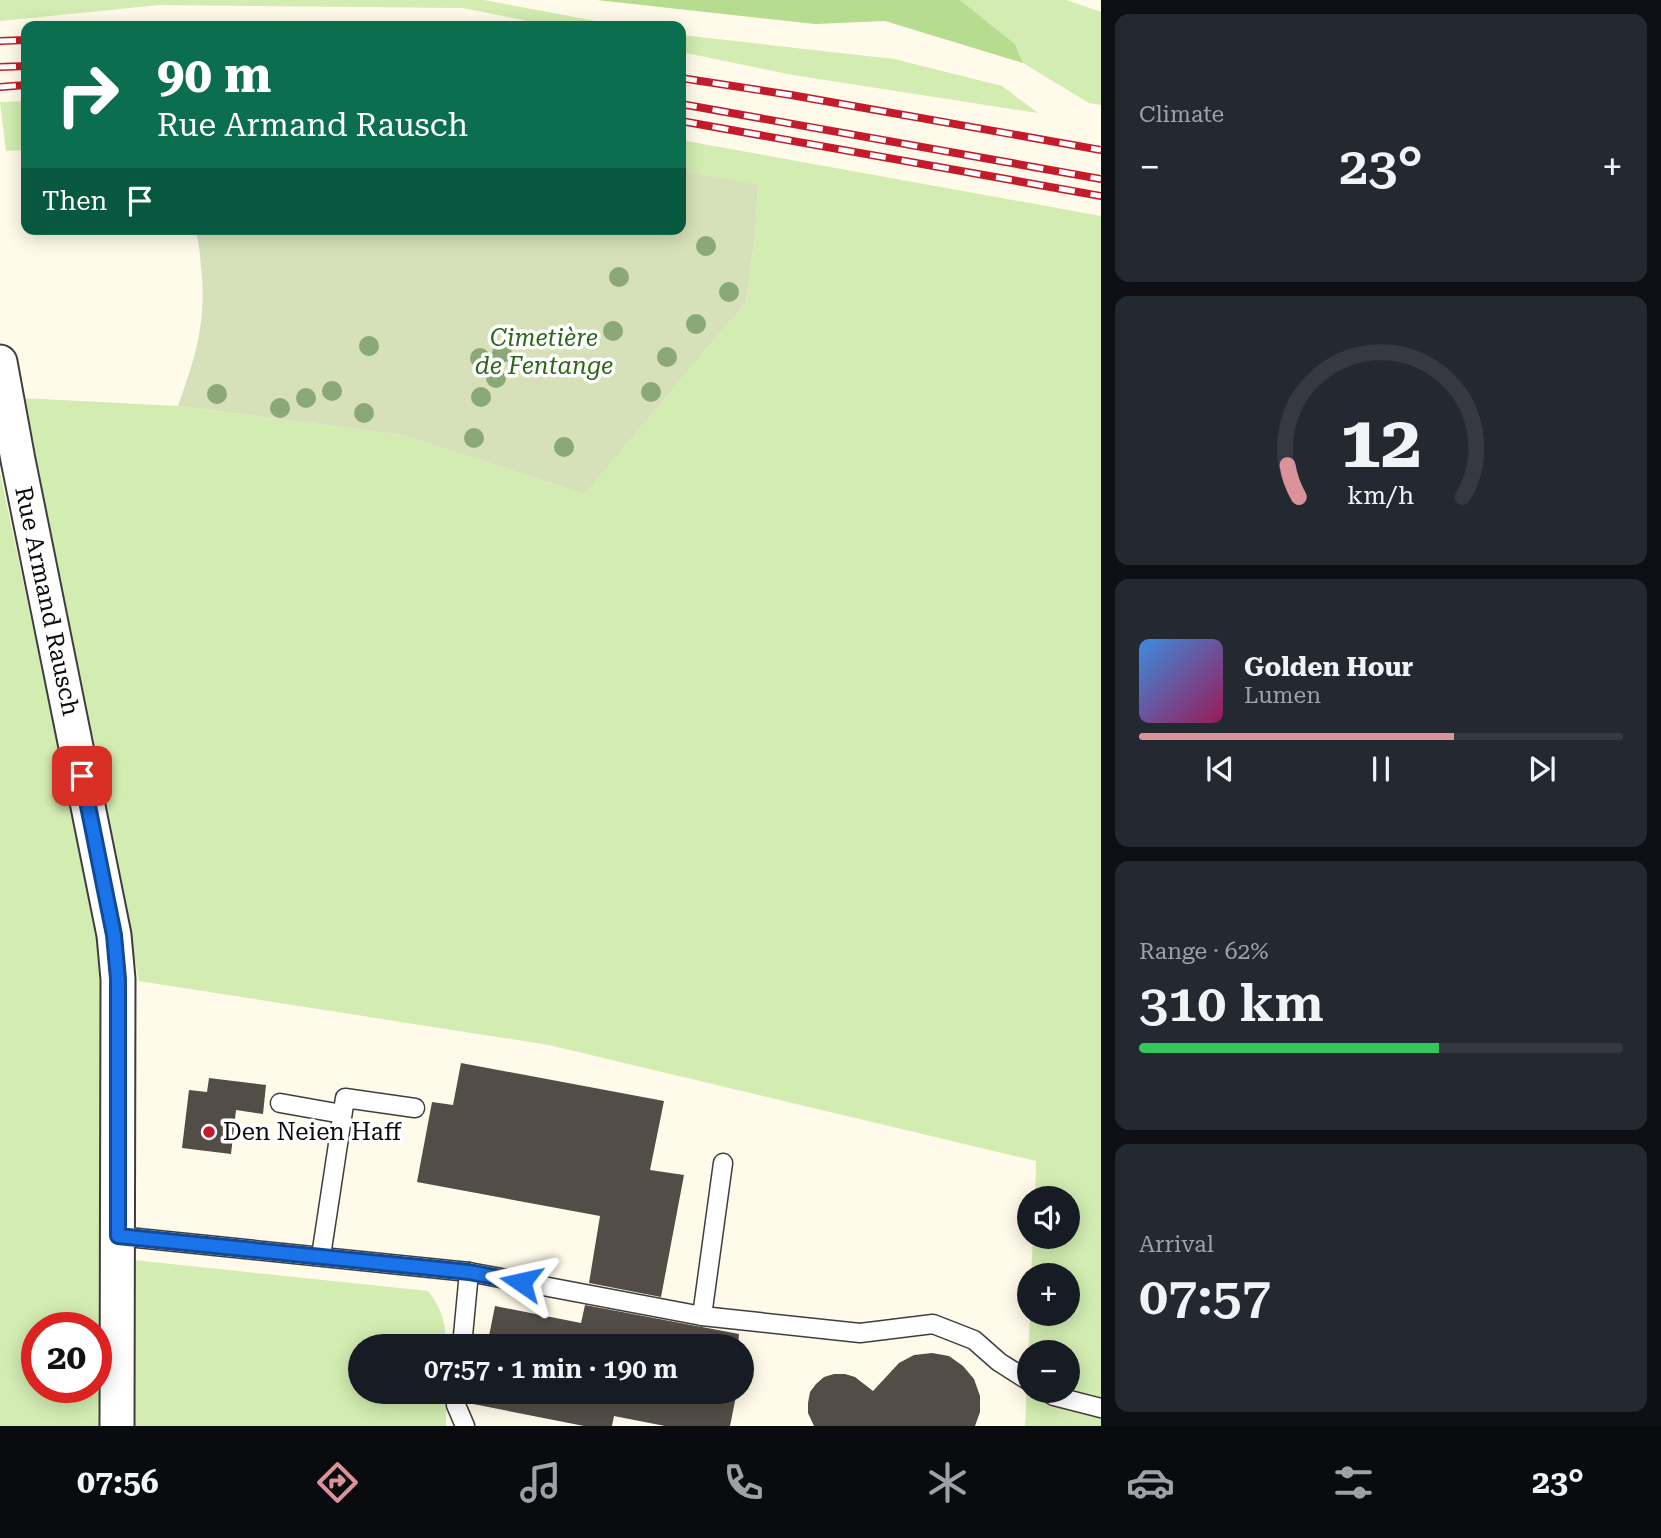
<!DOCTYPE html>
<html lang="en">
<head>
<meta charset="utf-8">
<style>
	:root { --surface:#171b24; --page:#242831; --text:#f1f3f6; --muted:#9ea1a6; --line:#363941; --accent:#dc929b }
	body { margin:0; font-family:"Roboto Serif",serif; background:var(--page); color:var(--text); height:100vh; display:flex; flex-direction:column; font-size:26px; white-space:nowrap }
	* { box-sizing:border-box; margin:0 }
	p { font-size:23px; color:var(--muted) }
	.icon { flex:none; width:38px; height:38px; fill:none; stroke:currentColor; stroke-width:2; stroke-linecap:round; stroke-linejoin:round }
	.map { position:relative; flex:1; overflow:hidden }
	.side { display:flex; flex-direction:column; gap:14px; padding:14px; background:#0d0f14; width:560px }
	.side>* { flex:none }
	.top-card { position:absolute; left:21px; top:21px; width:665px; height:214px; border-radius:14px; box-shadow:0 4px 18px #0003; background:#0b6e4f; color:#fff; overflow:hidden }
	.fabs { position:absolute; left:1017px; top:1186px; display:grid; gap:14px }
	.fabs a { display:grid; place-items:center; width:63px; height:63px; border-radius:50%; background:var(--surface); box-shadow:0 4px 18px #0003; font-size:35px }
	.speed { position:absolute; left:21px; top:1312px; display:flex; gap:14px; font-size:35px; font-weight:700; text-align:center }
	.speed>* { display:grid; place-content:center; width:91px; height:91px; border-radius:50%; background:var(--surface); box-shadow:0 4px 18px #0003; line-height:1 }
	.speed .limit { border:10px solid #d22; background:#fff; color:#111 }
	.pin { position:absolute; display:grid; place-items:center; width:60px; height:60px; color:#fff; margin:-30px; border-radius:14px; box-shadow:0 4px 10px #0006 }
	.me { position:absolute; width:77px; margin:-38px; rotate:281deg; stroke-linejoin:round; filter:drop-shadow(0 0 5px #0008) }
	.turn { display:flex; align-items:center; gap:24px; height:147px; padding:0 21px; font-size:32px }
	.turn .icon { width:91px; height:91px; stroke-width:2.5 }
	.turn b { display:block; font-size:49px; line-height:60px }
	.then { display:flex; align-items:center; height:66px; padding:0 21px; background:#0003; gap:14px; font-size:26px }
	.big { font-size:52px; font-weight:600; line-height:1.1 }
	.side .widget { flex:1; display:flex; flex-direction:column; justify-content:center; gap:10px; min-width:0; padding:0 24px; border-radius:14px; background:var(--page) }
	.side .dial { align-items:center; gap:0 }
	.dial svg { height:182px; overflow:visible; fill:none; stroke:var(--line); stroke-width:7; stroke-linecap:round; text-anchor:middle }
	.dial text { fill:var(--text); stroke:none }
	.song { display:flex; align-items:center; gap:21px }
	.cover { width:84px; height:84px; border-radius:10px; background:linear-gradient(135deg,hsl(210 70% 55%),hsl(330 70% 35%)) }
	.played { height:7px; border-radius:4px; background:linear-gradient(90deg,var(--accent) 65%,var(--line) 65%) }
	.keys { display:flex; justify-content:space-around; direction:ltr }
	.heat { display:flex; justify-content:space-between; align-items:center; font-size:38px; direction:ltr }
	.charge { height:10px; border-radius:5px; background:linear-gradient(90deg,#34c759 62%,var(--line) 0) }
	.trip { position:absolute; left:348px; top:1334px; width:406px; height:70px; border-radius:35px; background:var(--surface); box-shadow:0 4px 18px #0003; font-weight:600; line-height:70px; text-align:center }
	.dock { display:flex; height:112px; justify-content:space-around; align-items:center; background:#090b0e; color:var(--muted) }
	.dock .icon { width:49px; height:49px }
	.dock .on { color:var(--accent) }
	.dock b { font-size:32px; color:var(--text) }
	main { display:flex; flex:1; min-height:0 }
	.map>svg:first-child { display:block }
	.green { fill:#d2ecb1; fill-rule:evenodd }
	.forest { fill:#b6dd8f }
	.cemetery { fill:#d6e1ba }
	.building { fill:#544c47 }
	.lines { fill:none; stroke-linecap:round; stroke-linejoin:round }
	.service-casing { stroke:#3e3e3e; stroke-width:21 }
	.minor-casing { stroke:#3e3e3e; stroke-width:37 }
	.service { stroke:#fff; stroke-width:18 }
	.minor { stroke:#fff; stroke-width:33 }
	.rail-casing { stroke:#c31b2b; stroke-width:8 }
	.rail { stroke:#fff; stroke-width:5; stroke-dasharray:16; stroke-linecap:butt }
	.tree { fill:#8ba976 }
	.route-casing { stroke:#114b97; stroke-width:18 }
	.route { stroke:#1a73e8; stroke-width:12 }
	.poi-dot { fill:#c31b2b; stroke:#fff; stroke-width:2.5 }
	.labels { text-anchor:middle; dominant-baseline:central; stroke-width:7; stroke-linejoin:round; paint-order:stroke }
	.park-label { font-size:24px; font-style:italic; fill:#2c6618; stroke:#fff }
	.street-label { font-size:24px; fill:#0b0b0b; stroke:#fff }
	.poi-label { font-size:24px; fill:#0b0b0b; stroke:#fff; text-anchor:start }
</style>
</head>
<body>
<main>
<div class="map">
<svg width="1101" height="1426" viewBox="0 0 1101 1426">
	<rect width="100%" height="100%" fill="#fffae9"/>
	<g class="green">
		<polygon points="0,0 484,0 622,26 552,26 463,8 159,5 0,21"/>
		<polygon points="960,0 1066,0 1101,12 1101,105 1089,103 1023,63 1015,44"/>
		<polygon points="681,35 894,59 1002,86 1038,113 793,75 681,52"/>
		<polygon points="26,101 26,150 6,151 0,102"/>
		<path d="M681,140l420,76v1210h-76l5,-112h38v-38h-37l2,-39h35v-38h-33l1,-38 -487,-116 -410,-64 -118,-583 157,8 224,29 183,59 161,-192 9,-66 3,-50 -77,-15zM1029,1353h39v38h-39z"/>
		<path d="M0,472l93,440 11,90 -5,424h-99zM37,1328h59v60h-59z"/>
		<path d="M133,1260l295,31c14,18 18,32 18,55h-86v45h86v35h-311z"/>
	</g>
	<polygon class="forest" points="597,0 960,0 1015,44 1023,63 885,21 815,24"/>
	<path class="cemetery" d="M681,171l77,14 -3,51 -9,66 -161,192 -183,-59 -224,-29c18,-50 29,-86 23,-139 -1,-13 -2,-25 -6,-38h486z"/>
	<g class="building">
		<polygon points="461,1063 664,1101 650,1170 684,1175 661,1297 589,1283 600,1216 417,1182 432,1102 453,1105"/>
		<polygon points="209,1078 266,1085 263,1114 236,1110 231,1154 182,1148 189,1090 207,1092"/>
		<polygon points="585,1305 739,1334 738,1346 487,1346 495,1306 581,1323"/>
		<polygon points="932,1353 949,1356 963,1366 974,1379 980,1396 980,1412 975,1426 814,1426 808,1413 808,1403 810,1392 816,1384 824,1377 834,1374 845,1374 855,1377 873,1391 899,1363 914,1355"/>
		<polygon points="468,1391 737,1391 730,1426 665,1426 614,1416 612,1426 584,1426 468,1403"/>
	</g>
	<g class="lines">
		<g class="service-casing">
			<g id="service">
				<polyline points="280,1103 342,1114"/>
				<polyline points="118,1236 469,1272 702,1316 860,1333 933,1324 974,1340 999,1362 1029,1381"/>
				<polyline points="321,1256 345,1098 415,1108"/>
				<polyline points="702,1316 723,1163"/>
				<polyline points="462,1346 469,1272"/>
				<polyline points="457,1391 456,1405 465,1426"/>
				<polyline points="1046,1391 1054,1396 1101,1408"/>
			</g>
		</g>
		<g class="minor-casing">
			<polyline id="minor" points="0,362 18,460 114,935 118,979 117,1426"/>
		</g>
		<use href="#service" class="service"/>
		<use href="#minor" class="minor"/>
		<g class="rail-casing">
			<g id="rail">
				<polyline points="0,41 26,40"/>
				<polyline points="0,67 26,66"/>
				<polyline points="681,78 791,95 1101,150"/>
				<polyline points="0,87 26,85"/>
				<polyline points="681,104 1101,179"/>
				<polyline points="681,121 1101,196"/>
			</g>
		</g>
		<use href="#rail" class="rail"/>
	</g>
	<g class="tree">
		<circle cx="706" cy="246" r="10"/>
		<circle cx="619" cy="277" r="10"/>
		<circle cx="729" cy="292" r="10"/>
		<circle cx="696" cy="324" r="10"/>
		<circle cx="613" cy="331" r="10"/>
		<circle cx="369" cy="346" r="10"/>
		<circle cx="502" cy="353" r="10"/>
		<circle cx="667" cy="357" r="10"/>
		<circle cx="480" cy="358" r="10"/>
		<circle cx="496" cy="378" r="10"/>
		<circle cx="332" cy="391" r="10"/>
		<circle cx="651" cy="392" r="10"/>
		<circle cx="217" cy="394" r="10"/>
		<circle cx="481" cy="397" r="10"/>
		<circle cx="306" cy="398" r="10"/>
		<circle cx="280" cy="408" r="10"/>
		<circle cx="364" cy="413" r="10"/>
		<circle cx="474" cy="438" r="10"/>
		<circle cx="564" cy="447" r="10"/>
	</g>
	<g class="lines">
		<g class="route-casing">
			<polyline id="route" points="82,776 114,935 118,979 118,1236 469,1272 521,1282"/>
		</g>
		<use href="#route" class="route"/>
	</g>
	<circle class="poi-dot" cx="209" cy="1132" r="7"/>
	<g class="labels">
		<g class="park-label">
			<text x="544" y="338">Cimetière<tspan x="544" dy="28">de Fentange</tspan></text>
		</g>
		<g class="street-label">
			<text transform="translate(47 601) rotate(78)">Rue Armand Rausch</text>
		</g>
		<g class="poi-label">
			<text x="223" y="1132">Den Neien Haff</text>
		</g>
	</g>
</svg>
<div class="fabs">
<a><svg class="icon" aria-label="sound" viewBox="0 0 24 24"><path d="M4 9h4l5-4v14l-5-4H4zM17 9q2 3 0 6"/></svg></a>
<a>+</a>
<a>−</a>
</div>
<div class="speed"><div class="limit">20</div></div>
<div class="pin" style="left:82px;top:776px;background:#d93025"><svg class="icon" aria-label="arrive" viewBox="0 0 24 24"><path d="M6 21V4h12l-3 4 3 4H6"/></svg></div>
<svg class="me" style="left:521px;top:1282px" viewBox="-20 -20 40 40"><path d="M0-17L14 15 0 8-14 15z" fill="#1a73e8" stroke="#fff" stroke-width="4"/></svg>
<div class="trip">07:57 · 1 min · 190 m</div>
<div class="top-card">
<div class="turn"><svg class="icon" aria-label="right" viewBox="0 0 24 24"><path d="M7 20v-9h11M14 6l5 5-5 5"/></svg><div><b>90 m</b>Rue Armand Rausch</div></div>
<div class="then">Then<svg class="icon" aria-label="arrive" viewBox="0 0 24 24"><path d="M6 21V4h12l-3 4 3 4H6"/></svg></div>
</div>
</div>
<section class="side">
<div class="widget"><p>Climate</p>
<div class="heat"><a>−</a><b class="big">23°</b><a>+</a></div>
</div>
<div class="widget dial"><svg viewBox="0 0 100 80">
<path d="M14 69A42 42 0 1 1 86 69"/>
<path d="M14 69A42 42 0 0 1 9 55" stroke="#dc929b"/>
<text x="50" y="56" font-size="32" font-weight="700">12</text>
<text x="50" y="72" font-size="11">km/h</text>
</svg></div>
<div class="widget">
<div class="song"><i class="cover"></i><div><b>Golden Hour</b><p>Lumen</p></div></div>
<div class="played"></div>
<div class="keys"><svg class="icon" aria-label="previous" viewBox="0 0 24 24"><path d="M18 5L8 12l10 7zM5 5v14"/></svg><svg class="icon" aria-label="pause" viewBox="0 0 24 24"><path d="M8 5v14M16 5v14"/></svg><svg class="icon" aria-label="next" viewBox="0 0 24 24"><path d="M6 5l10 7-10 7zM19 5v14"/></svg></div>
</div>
<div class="widget"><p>Range · 62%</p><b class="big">310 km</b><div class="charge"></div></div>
<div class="widget"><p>Arrival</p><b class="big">07:57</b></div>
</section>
</main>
<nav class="dock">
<b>07:56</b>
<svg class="icon on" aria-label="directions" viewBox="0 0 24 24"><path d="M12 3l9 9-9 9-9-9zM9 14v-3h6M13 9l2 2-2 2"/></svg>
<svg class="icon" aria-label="music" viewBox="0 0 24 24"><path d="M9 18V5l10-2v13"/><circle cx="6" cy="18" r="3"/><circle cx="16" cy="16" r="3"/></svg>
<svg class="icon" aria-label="phone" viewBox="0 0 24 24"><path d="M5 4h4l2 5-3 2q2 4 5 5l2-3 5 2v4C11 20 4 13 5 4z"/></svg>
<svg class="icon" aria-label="climate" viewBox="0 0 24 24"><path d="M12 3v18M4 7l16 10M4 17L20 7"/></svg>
<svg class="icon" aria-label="car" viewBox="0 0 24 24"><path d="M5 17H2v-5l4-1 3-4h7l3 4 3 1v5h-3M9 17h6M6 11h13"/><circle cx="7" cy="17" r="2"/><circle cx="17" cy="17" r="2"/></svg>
<svg class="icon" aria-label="filters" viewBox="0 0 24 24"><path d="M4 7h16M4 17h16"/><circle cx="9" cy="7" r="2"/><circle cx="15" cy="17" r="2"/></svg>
<b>23°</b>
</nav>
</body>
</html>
